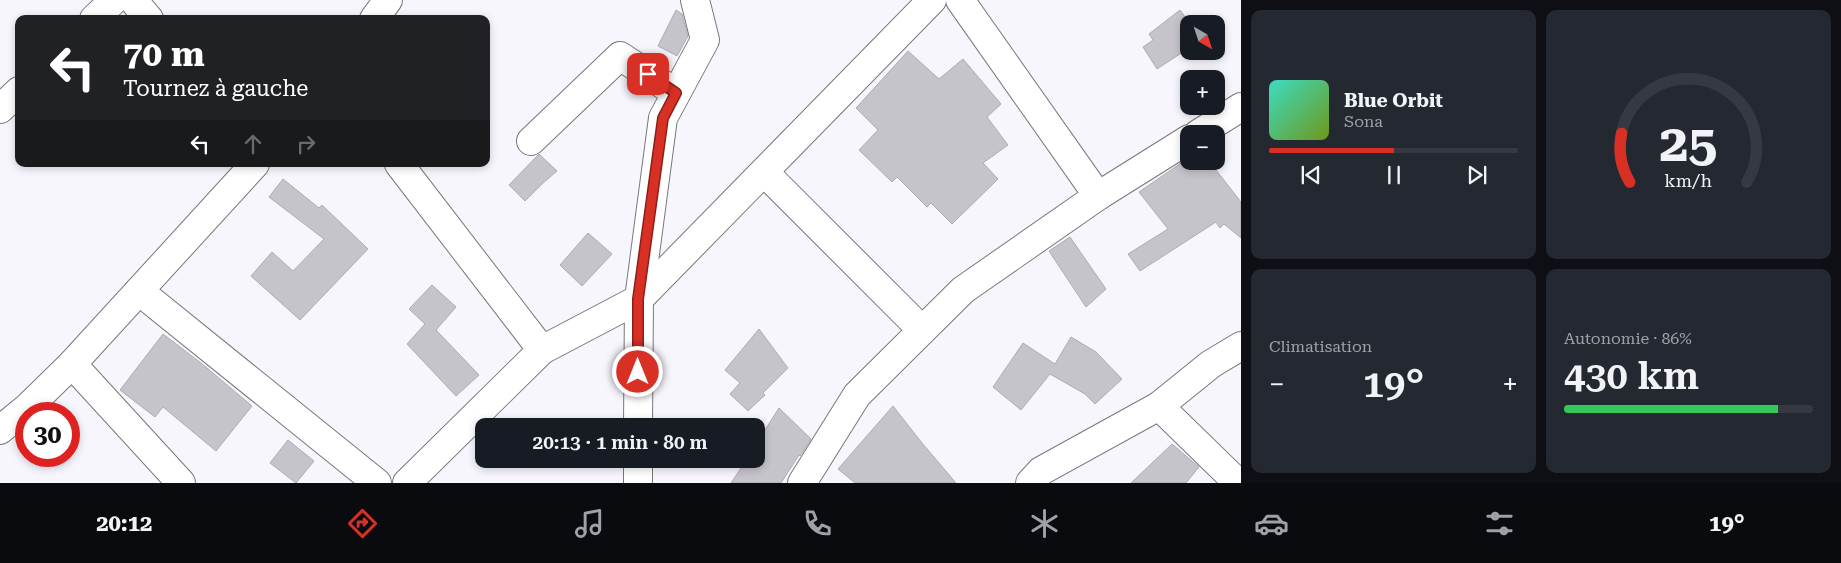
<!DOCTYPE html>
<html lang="fr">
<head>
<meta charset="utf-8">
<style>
	:root { --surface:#171b24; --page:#242831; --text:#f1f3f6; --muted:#9ea1a6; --line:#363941; --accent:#d93025 }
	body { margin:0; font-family:"Roboto Serif",serif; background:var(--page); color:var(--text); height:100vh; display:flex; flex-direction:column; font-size:19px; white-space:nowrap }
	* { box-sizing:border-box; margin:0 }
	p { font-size:16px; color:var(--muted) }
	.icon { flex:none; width:28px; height:28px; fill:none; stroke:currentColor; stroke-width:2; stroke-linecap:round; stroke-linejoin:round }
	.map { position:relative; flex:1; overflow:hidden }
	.details { display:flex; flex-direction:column; gap:10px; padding:10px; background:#0d0f14; width:600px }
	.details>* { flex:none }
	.banner { position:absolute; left:15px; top:15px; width:475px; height:152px; border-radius:10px; box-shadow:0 2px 8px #0003; background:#202124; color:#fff; overflow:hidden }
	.needle { width:32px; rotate:141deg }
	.tools { position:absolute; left:1180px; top:15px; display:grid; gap:10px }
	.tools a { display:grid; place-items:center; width:45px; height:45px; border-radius:10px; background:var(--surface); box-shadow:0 2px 8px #0003; font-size:25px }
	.speed { position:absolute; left:15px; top:402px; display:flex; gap:10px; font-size:25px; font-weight:700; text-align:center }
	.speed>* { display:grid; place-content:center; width:65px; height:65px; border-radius:50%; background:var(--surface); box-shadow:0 2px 8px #0003; line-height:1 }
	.speed .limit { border:8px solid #d22; background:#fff; color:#111 }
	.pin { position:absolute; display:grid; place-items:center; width:42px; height:42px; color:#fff; margin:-21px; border-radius:10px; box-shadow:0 2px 8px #0006 }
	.me { position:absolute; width:55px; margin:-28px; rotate:0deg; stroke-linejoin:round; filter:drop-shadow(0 0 4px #0008) }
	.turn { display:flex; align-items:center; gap:18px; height:105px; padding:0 25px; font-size:22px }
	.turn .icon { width:65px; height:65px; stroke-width:2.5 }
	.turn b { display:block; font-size:35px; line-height:42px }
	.lanes { display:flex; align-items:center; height:48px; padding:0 25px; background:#0003; justify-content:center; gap:25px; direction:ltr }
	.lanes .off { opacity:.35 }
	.big { font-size:38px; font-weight:600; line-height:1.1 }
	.details .card { flex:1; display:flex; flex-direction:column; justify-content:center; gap:8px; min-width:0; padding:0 18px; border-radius:10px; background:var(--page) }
	.details .dial { align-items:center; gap:0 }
	.dial svg { height:130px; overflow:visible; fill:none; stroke:var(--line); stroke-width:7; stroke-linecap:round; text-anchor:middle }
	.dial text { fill:var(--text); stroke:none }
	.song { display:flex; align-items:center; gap:15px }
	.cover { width:60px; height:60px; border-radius:8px; background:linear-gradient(135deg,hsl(170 70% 55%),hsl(80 70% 35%)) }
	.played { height:5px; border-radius:2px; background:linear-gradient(90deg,var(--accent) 50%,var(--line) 50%) }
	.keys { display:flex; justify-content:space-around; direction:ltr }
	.heat { display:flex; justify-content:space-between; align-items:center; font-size:28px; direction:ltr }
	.charge { height:8px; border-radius:4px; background:linear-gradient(90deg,#34c759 86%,var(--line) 0) }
	.details .tiles { flex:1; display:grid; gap:10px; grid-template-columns:repeat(2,1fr) }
	.trip { position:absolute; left:475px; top:418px; width:290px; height:50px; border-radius:10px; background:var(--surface); box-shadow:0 2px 8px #0003; font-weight:600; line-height:50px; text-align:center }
	.tab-bar { display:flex; height:80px; justify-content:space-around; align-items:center; background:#090b0e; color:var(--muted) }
	.tab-bar .icon { width:35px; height:35px }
	.tab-bar .selected { color:var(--accent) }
	.tab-bar b { font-size:22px; color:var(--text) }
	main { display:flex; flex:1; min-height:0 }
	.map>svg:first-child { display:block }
	.building { fill:#c6c4cb; stroke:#aeacb3 }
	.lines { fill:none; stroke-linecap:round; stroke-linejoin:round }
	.minor-casing { stroke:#79777d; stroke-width:30 }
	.minor { stroke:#fff; stroke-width:28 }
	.route-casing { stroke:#8d1f18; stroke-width:12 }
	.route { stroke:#d93025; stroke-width:9 }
</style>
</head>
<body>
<main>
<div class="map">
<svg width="1241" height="483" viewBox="0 0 1241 483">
	<rect width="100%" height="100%" fill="#f8f6fd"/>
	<g class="building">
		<polygon points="676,10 682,14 688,36 677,56 658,46"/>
		<polygon points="1180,10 1189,22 1189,48 1157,69 1143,47 1153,40 1149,34"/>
		<polygon points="908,51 939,79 963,59 1001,104 987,117 1008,145 983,163 998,179 952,224 931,203 927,207 897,177 892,182 859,150 878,130 856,108"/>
		<polygon points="539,154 557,171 543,183 525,201 509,185"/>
		<polygon points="1184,161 1209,161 1241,202 1241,238 1224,224 1220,228 1216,222 1140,271 1128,254 1168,229 1139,192"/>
		<polygon points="283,179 319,208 322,205 368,249 300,320 251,276 272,252 293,271 324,239 269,197"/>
		<polygon points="588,233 612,254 582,286 560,265"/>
		<polygon points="1070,237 1106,289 1086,307 1049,251"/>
		<polygon points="432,285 456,307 436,330 479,375 456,396 407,344 425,324 409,309"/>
		<polygon points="759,329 788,368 763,393 765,395 748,411 730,394 740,383 725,370"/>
		<polygon points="163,334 201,363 252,406 216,451 163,407 155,417 120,390"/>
		<polygon points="1071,337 1096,352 1122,379 1095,404 1085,394 1050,374 1021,410 993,387 1023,343 1055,364"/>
		<polygon points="893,406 922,443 956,483 855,483 838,469"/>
		<polygon points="779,408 811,439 800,456 799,455 781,483 731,483 747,459 756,459 756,444"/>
		<polygon points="288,440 314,461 296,483 270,463"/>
		<polygon points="1172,444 1199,467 1186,483 1131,483"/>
	</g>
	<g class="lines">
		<g class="minor-casing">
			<g id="minor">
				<polyline points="133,0 149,19"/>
				<polyline points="960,0 1098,196"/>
				<polyline points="94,19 114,0"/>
				<polyline points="374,19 388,0"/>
				<polyline points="0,109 19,91"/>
				<polyline points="1198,134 1241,107"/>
				<polyline points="531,141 620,56 676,93"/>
				<polyline points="399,164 542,350"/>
				<polyline points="764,172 922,330"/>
				<polyline points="139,291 377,483"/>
				<polyline points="72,364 181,483"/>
				<polyline points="638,426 639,299 663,118 705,40 695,0"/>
				<polyline points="0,430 28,407 72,364 255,164"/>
				<polyline points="407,483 542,350 639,299 932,0"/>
				<polyline points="638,483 638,459"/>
				<polyline points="802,483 857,395 963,290 1098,196 1189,139"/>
				<polyline points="1030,483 1041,471 1159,406"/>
				<polyline points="1238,483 1159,406 1211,364 1241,346"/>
			</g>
		</g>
		<use href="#minor" class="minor"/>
	</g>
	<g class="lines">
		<g class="route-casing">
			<polyline id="route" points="638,372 638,299 663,118 676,93 648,74"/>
		</g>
		<use href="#route" class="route"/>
	</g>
</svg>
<div class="tools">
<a><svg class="needle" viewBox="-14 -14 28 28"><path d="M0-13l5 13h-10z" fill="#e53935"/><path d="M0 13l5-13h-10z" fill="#9ea1a6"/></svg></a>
<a>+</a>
<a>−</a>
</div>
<div class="speed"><div class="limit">30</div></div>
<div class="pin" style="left:648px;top:74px;background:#d93025"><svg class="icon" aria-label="arrive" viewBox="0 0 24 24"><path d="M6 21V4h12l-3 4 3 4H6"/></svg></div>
<svg class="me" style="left:638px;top:372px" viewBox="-20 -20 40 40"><circle r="17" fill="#d93025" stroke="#fff" stroke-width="3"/><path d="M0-11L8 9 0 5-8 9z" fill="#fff"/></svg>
<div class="trip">20:13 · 1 min · 80 m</div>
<div class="banner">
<div class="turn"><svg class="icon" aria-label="left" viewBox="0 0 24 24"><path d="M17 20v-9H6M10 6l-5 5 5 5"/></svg><div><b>70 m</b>Tournez à gauche</div></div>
<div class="lanes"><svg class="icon" aria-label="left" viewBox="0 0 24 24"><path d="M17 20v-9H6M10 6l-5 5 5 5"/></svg><svg class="icon off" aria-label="ahead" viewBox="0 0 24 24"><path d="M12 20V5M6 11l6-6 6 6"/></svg><svg class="icon off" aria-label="right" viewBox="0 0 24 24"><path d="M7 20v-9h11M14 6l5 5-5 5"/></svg></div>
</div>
</div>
<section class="details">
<div class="tiles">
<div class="card">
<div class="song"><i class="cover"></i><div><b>Blue Orbit</b><p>Sona</p></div></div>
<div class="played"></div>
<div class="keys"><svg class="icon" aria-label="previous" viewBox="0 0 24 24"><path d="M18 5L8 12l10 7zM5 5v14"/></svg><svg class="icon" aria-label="pause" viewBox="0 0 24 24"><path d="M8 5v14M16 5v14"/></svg><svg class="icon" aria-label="next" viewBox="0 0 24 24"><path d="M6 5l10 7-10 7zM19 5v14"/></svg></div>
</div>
<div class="card dial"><svg viewBox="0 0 100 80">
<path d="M14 69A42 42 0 1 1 86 69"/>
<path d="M14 69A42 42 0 0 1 9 39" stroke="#d93025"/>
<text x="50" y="56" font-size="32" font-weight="700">25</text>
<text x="50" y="72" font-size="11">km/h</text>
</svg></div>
<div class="card"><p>Climatisation</p>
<div class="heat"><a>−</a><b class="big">19°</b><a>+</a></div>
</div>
<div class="card"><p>Autonomie · 86%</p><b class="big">430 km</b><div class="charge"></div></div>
</div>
</section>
</main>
<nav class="tab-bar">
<b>20:12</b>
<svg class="icon selected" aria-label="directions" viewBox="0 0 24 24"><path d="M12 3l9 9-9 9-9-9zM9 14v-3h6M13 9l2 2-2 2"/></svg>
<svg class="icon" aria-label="music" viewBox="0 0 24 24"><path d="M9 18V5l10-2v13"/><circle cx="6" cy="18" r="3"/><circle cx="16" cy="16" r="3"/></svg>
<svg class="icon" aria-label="phone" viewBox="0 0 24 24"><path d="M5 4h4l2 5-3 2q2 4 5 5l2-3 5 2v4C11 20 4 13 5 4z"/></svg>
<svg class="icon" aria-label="climate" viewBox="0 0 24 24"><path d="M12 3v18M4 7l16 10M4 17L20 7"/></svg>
<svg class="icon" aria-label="car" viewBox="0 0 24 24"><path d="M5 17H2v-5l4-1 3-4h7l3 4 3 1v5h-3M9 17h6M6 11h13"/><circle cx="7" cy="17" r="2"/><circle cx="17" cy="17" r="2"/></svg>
<svg class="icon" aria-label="filters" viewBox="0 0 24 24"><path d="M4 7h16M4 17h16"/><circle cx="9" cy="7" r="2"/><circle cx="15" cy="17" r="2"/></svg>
<b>19°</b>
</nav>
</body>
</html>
